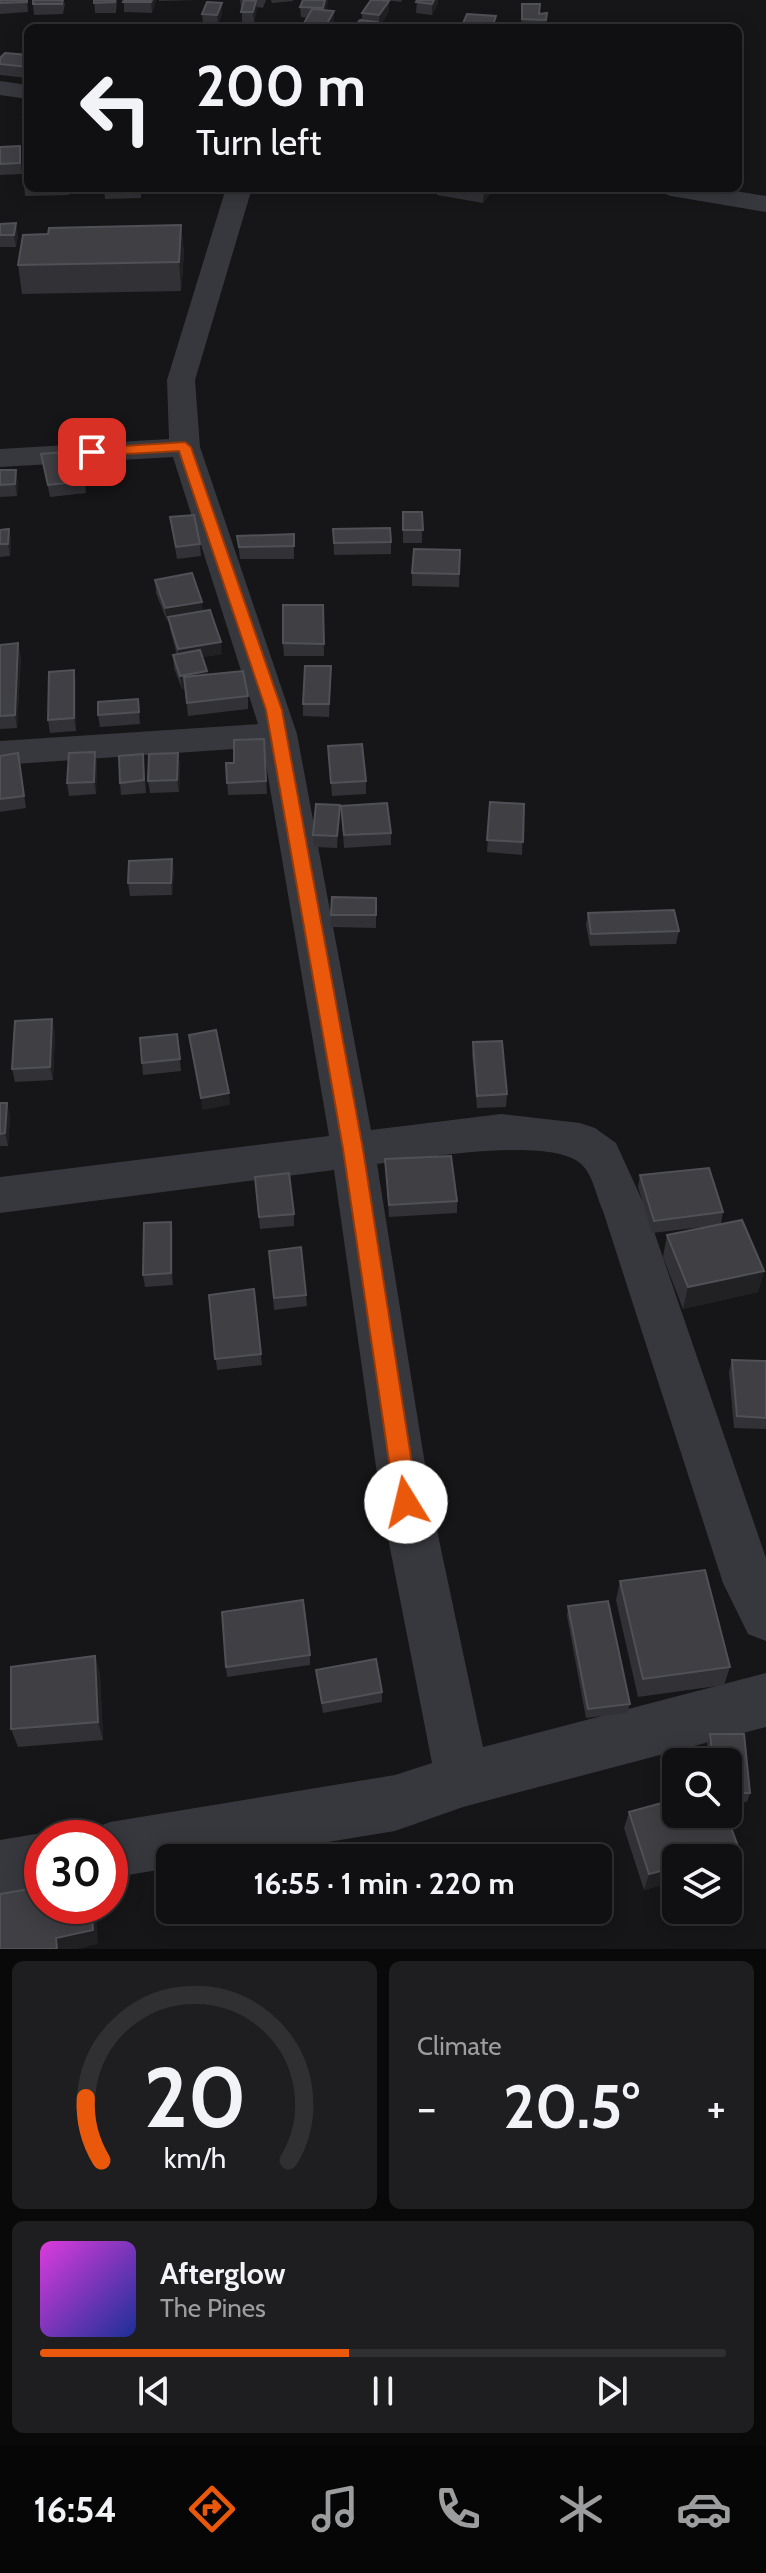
<!DOCTYPE html>
<html lang="en">
<head>
<meta charset="utf-8">
<style>
	:root { --surface:#101012; --page:#1e1e20; --text:#f1f3f6; --muted:#9c9d9f; --line:#303032; --accent:#ea580c }
	body { margin:0; font-family:Cabin,sans-serif; background:var(--page); color:var(--text); height:100vh; display:flex; flex-direction:column; font-size:30px; white-space:nowrap }
	* { box-sizing:border-box; margin:0 }
	p { font-size:26px; color:var(--muted) }
	.icon { flex:none; width:44px; height:44px; fill:none; stroke:currentColor; stroke-width:2; stroke-linecap:round; stroke-linejoin:round }
	.map { position:relative; height:1949px; overflow:hidden }
	.sheet { display:flex; flex-direction:column; gap:12px; padding:12px; background:#09090a; flex:1 }
	.sheet>* { flex:none }
	.hud { position:absolute; left:24px; top:24px; width:718px; height:168px; border-radius:12px; box-shadow:0 4px 20px #0003,0 0 0 2px var(--line); background:#101012; color:var(--text); overflow:hidden }
	.buttons { position:absolute; left:662px; top:1748px; display:grid; gap:16px }
	.buttons a { display:grid; place-items:center; width:80px; height:80px; border-radius:12px; background:var(--surface); box-shadow:0 4px 20px #0003,0 0 0 2px var(--line); font-size:40px }
	.speed { position:absolute; left:24px; top:1820px; display:flex; gap:16px; font-size:40px; font-weight:700; text-align:center }
	.speed>* { display:grid; place-content:center; width:104px; height:104px; border-radius:50%; background:var(--surface); box-shadow:0 4px 20px #0003,0 0 0 2px var(--line); line-height:1 }
	.speed .limit { border:12px solid #d22; background:#fff; color:#111 }
	.pin { position:absolute; display:grid; place-items:center; width:68px; height:68px; color:#fff; margin:-34px; border-radius:16px; box-shadow:0 4px 12px #0006 }
	.me { position:absolute; width:88px; margin:-44px; rotate:351deg; stroke-linejoin:round; filter:drop-shadow(0 0 6px #0008) }
	.turn { display:flex; align-items:center; gap:28px; height:168px; padding:0 40px; font-size:36px }
	.turn .icon { width:104px; height:104px; stroke-width:2.5 }
	.turn b { display:block; font-size:56px; line-height:68px }
	.big { font-size:60px; font-weight:700; line-height:1.1 }
	.sheet .widget { flex:1; display:flex; flex-direction:column; justify-content:center; gap:12px; min-width:0; padding:0 28px; border-radius:12px; background:var(--page) }
	.sheet .dial { align-items:center; gap:0 }
	.dial svg { height:208px; overflow:visible; fill:none; stroke:var(--line); stroke-width:7; stroke-linecap:round; text-anchor:middle }
	.dial text { fill:var(--text); stroke:none }
	.song { display:flex; align-items:center; gap:24px }
	.cover { width:96px; height:96px; border-radius:12px; background:linear-gradient(135deg,hsl(300 70% 55%),hsl(230 70% 35%)) }
	.played { height:8px; border-radius:4px; background:linear-gradient(90deg,var(--accent) 45%,var(--line) 45%) }
	.keys { display:flex; justify-content:space-around; direction:ltr }
	.heat { display:flex; justify-content:space-between; align-items:center; font-size:44px; direction:ltr }
	.sheet .tiles { flex:1; display:grid; gap:12px; grid-template-columns:1fr 1fr }
	.widget:last-child { grid-column:span 2 }
	.trip { position:absolute; left:156px; top:1844px; width:456px; height:80px; border-radius:12px; background:var(--surface); box-shadow:0 4px 20px #0003,0 0 0 2px var(--line); font-weight:700; line-height:80px; text-align:center }
	.menu { display:flex; height:128px; justify-content:space-around; align-items:center; background:#060607; color:var(--muted) }
	.menu .icon { width:56px; height:56px }
	.menu .active { color:var(--accent) }
	.menu b { font-size:36px; color:var(--text) }
	.map>svg:first-child { display:block }
	.lines { fill:none; stroke-linecap:round; stroke-linejoin:round }
	.street { fill:#37383d; fill-rule:evenodd }
	.wall { fill:#323236 }
	.shaded-wall { fill:#212124 }
	.building { fill:#3f3f44; stroke:#4f5156; stroke-width:2 }
	.route { fill:#ea580c; stroke:#983908; stroke-width:2 }
</style>
</head>
<body>
<div class="map">
<svg width="766" height="1949" viewBox="0 0 766 1949">
	<rect width="100%" height="100%" fill="#161618"/>
	<g class="lines">
		<g class="street">
			<polygon points="0,81 28,85 28,99 0,95"/>
			<path d="M226,188h26l-57,192 5,67 97,287 74,396 130,-16 79,9 15,5 21,15 31,68 119,347v83l-18,-7 -25,-51 -120,-372c-6,-13 -10,-35 -20,-45 -27,-32 -166,-7 -206,-2l54,338 52,245 283,-74v54l-303,80 -68,24 -164,27h-61v10l-60,10v-40h-23l3,-8 20,-8 285,-47 37,-12 -51,-261 -47,-332 -334,43v-36l329,-41 -66,-389 -263,18v-24l258,-17 -85,-267 -173,10v-18l169,-10 -2,-59z"/>
			<polygon points="658,188 717,188 766,196 766,212 671,196 662,193"/>
			<polygon points="42,1833 55,1838 42,1838 42,1889 0,1896 0,1840"/>
		</g>
	</g>
	<g class="wall">
		<polygon points="0,0 27,0 28,12 0,14"/>
		<polygon points="94,0 117,0 116,13 95,13"/>
		<polygon points="124,0 156,0 152,13 124,12"/>
		<polygon points="159,0 197,0 159,1"/>
		<polygon points="240,0 266,0 263,8 256,7 254,23 242,23 242,7 241,7"/>
		<polygon points="271,0 293,0 293,1 272,3"/>
		<polygon points="303,0 328,0 326,10 334,22 331,28 303,28 303,25 307,18 301,17 300,7"/>
		<polygon points="385,0 402,0 401,2"/>
		<polygon points="417,0 438,0 438,3 432,15 416,13"/>
		<polygon points="65,3 63,14 34,15 33,4"/>
		<polygon points="522,4 540,4 540,14 547,13 546,28 521,28"/>
		<polygon points="389,12 379,26 362,20 362,13"/>
		<polygon points="222,13 218,25 203,25 202,14"/>
		<polygon points="28,55 28,78 0,75 0,58"/>
		<polygon points="28,108 28,128 25,128 23,117"/>
		<polygon points="20,146 22,174 0,175 0,147"/>
		<polygon points="28,174 28,188 70,188 69,195 25,196 24,184"/>
		<polygon points="104,188 141,188 141,198 105,199"/>
		<polygon points="437,188 491,188 491,192 483,203 437,195"/>
		<polygon points="0,224 18,235 16,247 0,247"/>
		<polygon points="181,225 184,253 181,291 22,294 18,265 48,234"/>
		<polygon points="98,449 102,472 84,474 86,493 50,497 41,454"/>
		<polygon points="0,470 18,482 17,496 0,497"/>
		<rect x="403" y="512" width="19" height="31"/>
		<polygon points="170,517 200,544 201,556 177,559"/>
		<polygon points="9,529 11,542 10,556 0,557 0,530"/>
		<polygon points="333,529 391,542 391,554 334,555"/>
		<polygon points="294,534 294,559 240,559 237,536"/>
		<polygon points="460,550 459,587 412,586 412,573"/>
		<polygon points="155,580 203,611 222,654 203,657 208,675 248,696 248,709 188,716 185,688 182,689 174,668 173,655 177,655 170,629 169,620 167,621 156,593"/>
		<polygon points="323,605 324,656 284,656 283,643"/>
		<polygon points="0,645 21,656 17,728 0,729"/>
		<polygon points="331,666 329,717 303,716 303,704"/>
		<polygon points="74,670 76,682 76,731 50,733 48,720"/>
		<polygon points="138,699 140,724 100,727 98,715"/>
		<polygon points="264,739 267,794 228,795 226,763 234,763"/>
		<polygon points="328,746 366,781 366,794 332,796"/>
		<polygon points="95,752 97,764 96,794 69,796 67,783"/>
		<polygon points="18,753 26,808 0,812 0,756"/>
		<polygon points="178,753 180,766 179,792 150,793 148,781"/>
		<polygon points="143,754 146,793 121,795 120,783"/>
		<polygon points="490,802 524,804 522,855 487,852"/>
		<polygon points="341,806 391,833 391,845 344,848"/>
		<polygon points="340,817 337,848 314,847 313,835"/>
		<polygon points="172,859 174,872 172,895 130,896 128,883"/>
		<polygon points="376,898 376,928 331,927 331,915"/>
		<polygon points="588,913 679,931 676,944 590,946 586,925"/>
		<polygon points="55,1032 53,1080 15,1082 12,1069"/>
		<polygon points="177,1034 181,1071 143,1075 142,1063"/>
		<polygon points="473,1042 507,1094 506,1107 477,1108 472,1054"/>
		<polygon points="0,1103 10,1115 8,1146 0,1146"/>
		<polygon points="385,1159 457,1201 457,1213 389,1217"/>
		<polygon points="640,1175 723,1212 721,1224 764,1271 758,1292 683,1309 663,1257 667,1235 719,1225 652,1233 638,1187"/>
		<polygon points="255,1177 294,1214 294,1226 260,1229"/>
		<polygon points="171,1222 173,1234 173,1285 145,1287 143,1275"/>
		<polygon points="269,1251 306,1295 307,1306 274,1310"/>
		<polygon points="254,1289 262,1365 217,1370 209,1295"/>
		<polygon points="732,1360 766,1361 766,1429 734,1428 729,1372"/>
		<polygon points="620,1581 730,1667 724,1685 638,1697 616,1600"/>
		<polygon points="568,1606 630,1704 627,1713 586,1718 567,1616"/>
		<polygon points="310,1655 310,1665 227,1677 226,1667"/>
		<polygon points="95,1656 100,1674 103,1740 18,1747 11,1729"/>
		<polygon points="316,1670 382,1692 382,1702 323,1713"/>
		<polygon points="710,1734 750,1793 747,1802 728,1802 728,1762 709,1762 707,1744"/>
		<polygon points="629,1812 739,1849 732,1865 676,1858 676,1881 644,1890 624,1828"/>
	</g>
	<g class="shaded-wall">
		<polygon points="152,0 156,0 152,13 151,2"/>
		<polygon points="325,0 328,0 328,3 323,18 323,8"/>
		<polygon points="434,0 438,0 438,3 432,15 432,4"/>
		<polygon points="256,1 257,11 254,23 253,12"/>
		<polygon points="389,1 389,12 379,26 379,15"/>
		<polygon points="222,3 222,13 218,25 217,15"/>
		<polygon points="334,11 334,22 331,28 325,28"/>
		<polygon points="486,188 491,188 491,192 483,203 484,191"/>
		<polygon points="16,223 18,235 16,247 14,235"/>
		<polygon points="181,225 184,253 181,291 179,262"/>
		<polygon points="16,470 18,482 17,496 15,484"/>
		<polygon points="9,529 11,542 10,556 8,544"/>
		<polygon points="202,602 203,614 167,621 165,608"/>
		<polygon points="221,642 222,654 179,661 178,649"/>
		<polygon points="18,643 21,656 17,728 15,715"/>
		<polygon points="74,670 76,682 76,731 74,718"/>
		<polygon points="207,671 208,683 182,689 180,676"/>
		<polygon points="95,752 97,764 96,794 94,782"/>
		<polygon points="178,753 180,766 179,792 177,780"/>
		<polygon points="340,805 340,817 337,848 337,836"/>
		<polygon points="172,859 174,872 172,895 171,883"/>
		<polygon points="52,1019 55,1032 53,1080 50,1067"/>
		<polygon points="229,1093 230,1105 202,1110 201,1098"/>
		<polygon points="7,1103 10,1115 8,1146 5,1133"/>
		<polygon points="171,1222 173,1234 173,1285 171,1273"/>
		<polygon points="764,1271 758,1292 683,1309 688,1287"/>
		<polygon points="95,1656 100,1674 103,1740 98,1722"/>
		<polygon points="739,1849 732,1865 728,1866 728,1858 706,1858"/>
		<polygon points="676,1867 676,1881 644,1890 649,1874"/>
		<polygon points="91,1906 96,1906 98,1944 78,1949 57,1949 56,1938"/>
	</g>
	<g class="building">
		<polygon points="0,0 27,0 27,2 0,3"/>
		<polygon points="33,0 63,0 62,4 33,4"/>
		<polygon points="94,0 115,0 115,2 94,3"/>
		<polygon points="124,0 152,0 151,2 123,2"/>
		<polygon points="244,0 256,1 253,12 241,12"/>
		<polygon points="303,0 325,0 323,8 300,7"/>
		<polygon points="371,0 378,0 389,1 379,15 362,13"/>
		<polygon points="417,0 434,0 432,4 416,2"/>
		<polygon points="207,2 222,3 217,15 202,14"/>
		<polygon points="522,4 540,4 539,14 547,13 546,20 522,19"/>
		<polygon points="312,9 334,11 325,27 303,25"/>
		<polygon points="467,14 496,16 492,28 461,28"/>
		<polygon points="360,20 377,22 373,28 353,28"/>
		<polygon points="5,53 28,55 28,67 0,64 0,58"/>
		<polygon points="28,108 28,117 23,117"/>
		<polygon points="20,146 20,163 0,164 0,147"/>
		<polygon points="25,174 28,174 28,184 24,184"/>
		<polygon points="465,188 486,188 484,191"/>
		<polygon points="16,223 14,235 0,235 0,224"/>
		<polygon points="181,225 179,262 18,265 23,235 48,234 49,228"/>
		<polygon points="98,449 100,460 82,462 84,481 48,485 41,454"/>
		<polygon points="0,470 16,470 15,484 0,485"/>
		<polygon points="403,512 422,512 423,530 403,530"/>
		<polygon points="194,515 200,544 176,547 170,517"/>
		<polygon points="390,528 391,542 334,543 333,529"/>
		<polygon points="9,529 8,544 0,544 0,530"/>
		<polygon points="294,534 294,546 239,547 237,536"/>
		<polygon points="414,549 460,550 459,574 412,573"/>
		<polygon points="192,573 202,602 165,608 155,580"/>
		<polygon points="283,605 323,605 324,644 283,643"/>
		<polygon points="210,610 221,642 178,649 168,617"/>
		<polygon points="18,643 15,715 0,716 0,645"/>
		<polygon points="200,650 207,671 180,676 173,655"/>
		<polygon points="305,666 331,666 329,704 303,704"/>
		<polygon points="74,670 74,718 48,720 49,672"/>
		<polygon points="243,671 248,696 187,703 184,677"/>
		<polygon points="138,699 139,712 98,715 98,702"/>
		<polygon points="264,739 266,781 227,783 226,763 234,763 234,740"/>
		<polygon points="362,744 366,781 331,783 328,746"/>
		<polygon points="95,752 94,782 67,783 69,753"/>
		<polygon points="18,753 24,796 0,799 0,756"/>
		<polygon points="178,753 177,780 148,781 149,754"/>
		<polygon points="143,754 144,780 120,783 119,756"/>
		<polygon points="490,802 524,804 523,842 487,840"/>
		<polygon points="387,803 391,833 344,835 341,806"/>
		<polygon points="316,804 340,805 337,836 313,835"/>
		<polygon points="172,859 171,883 128,883 129,861"/>
		<polygon points="332,897 376,898 376,915 331,915"/>
		<polygon points="674,910 679,931 591,934 588,913"/>
		<polygon points="52,1019 50,1067 12,1069 15,1021"/>
		<polygon points="216,1030 229,1093 201,1098 189,1035"/>
		<polygon points="177,1034 180,1059 142,1063 140,1038"/>
		<polygon points="502,1041 507,1094 477,1096 473,1042"/>
		<polygon points="0,1103 7,1103 5,1133 0,1134"/>
		<polygon points="451,1156 457,1201 389,1205 385,1159"/>
		<polygon points="709,1168 723,1212 654,1221 640,1175"/>
		<polygon points="289,1173 294,1214 259,1217 255,1177"/>
		<polygon points="742,1220 764,1271 688,1287 667,1235"/>
		<polygon points="171,1222 171,1273 143,1275 144,1223"/>
		<polygon points="301,1247 306,1295 274,1298 269,1251"/>
		<polygon points="254,1289 261,1354 215,1359 209,1295"/>
		<polygon points="732,1360 766,1361 766,1418 737,1416"/>
		<polygon points="705,1570 730,1667 643,1679 620,1581"/>
		<polygon points="303,1600 310,1655 226,1667 222,1612"/>
		<polygon points="608,1601 630,1704 588,1709 568,1606"/>
		<polygon points="95,1656 98,1722 11,1729 11,1667"/>
		<polygon points="376,1659 382,1692 322,1703 316,1670"/>
		<polygon points="710,1734 744,1734 750,1793 728,1793 728,1762 713,1762"/>
		<polygon points="676,1799 676,1814 726,1814 739,1849 706,1858 676,1858 676,1867 649,1874 629,1812"/>
		<polygon points="42,1887 42,1906 91,1906 93,1930 56,1938 57,1949 0,1949 0,1894"/>
	</g>
	<polygon class="route" points="185,442 191,447 282,710 363,1149 418,1502 414,1509 406,1512 398,1509 395,1502 343,1149 266,710 179,451 92,456 86,452 92,448"/>
</svg>
<div class="buttons">
<a><svg class="icon" aria-label="search" viewBox="0 0 24 24"><circle cx="10" cy="10" r="6"/><path d="M15 15l6 6"/></svg></a>
<a><svg class="icon" aria-label="layers" viewBox="0 0 24 24"><path d="M12 4l9 5-9 5-9-5zM3 14l9 5 9-5"/></svg></a>
</div>
<div class="speed"><div class="limit">30</div></div>
<div class="pin" style="left:92px;top:452px;background:#d93025"><svg class="icon" aria-label="arrive" viewBox="0 0 24 24"><path d="M6 21V4h12l-3 4 3 4H6"/></svg></div>
<svg class="me" style="left:406px;top:1502px" viewBox="-20 -20 40 40"><circle r="19" fill="#fff"/><path d="M0-13L10 11 0 6-10 11z" fill="#ea580c"/></svg>
<div class="trip">16:55 · 1 min · 220 m</div>
<div class="hud">
<div class="turn"><svg class="icon" aria-label="left" viewBox="0 0 24 24"><path d="M17 20v-9H6M10 6l-5 5 5 5"/></svg><div><b>200 m</b>Turn left</div></div>
</div>
</div>
<section class="sheet">
<div class="tiles">
<div class="widget dial"><svg viewBox="0 0 100 80">
<path d="M14 69A42 42 0 1 1 86 69"/>
<path d="M14 69A42 42 0 0 1 8 45" stroke="#ea580c"/>
<text x="50" y="56" font-size="32" font-weight="700">20</text>
<text x="50" y="72" font-size="11">km/h</text>
</svg></div>
<div class="widget"><p>Climate</p>
<div class="heat"><a>−</a><b class="big">20.5°</b><a>+</a></div>
</div>
<div class="widget">
<div class="song"><i class="cover"></i><div><b>Afterglow</b><p>The Pines</p></div></div>
<div class="played"></div>
<div class="keys"><svg class="icon" aria-label="previous" viewBox="0 0 24 24"><path d="M18 5L8 12l10 7zM5 5v14"/></svg><svg class="icon" aria-label="pause" viewBox="0 0 24 24"><path d="M8 5v14M16 5v14"/></svg><svg class="icon" aria-label="next" viewBox="0 0 24 24"><path d="M6 5l10 7-10 7zM19 5v14"/></svg></div>
</div>
</div>
</section>
<nav class="menu">
<b>16:54</b>
<svg class="icon active" aria-label="directions" viewBox="0 0 24 24"><path d="M12 3l9 9-9 9-9-9zM9 14v-3h6M13 9l2 2-2 2"/></svg>
<svg class="icon" aria-label="music" viewBox="0 0 24 24"><path d="M9 18V5l10-2v13"/><circle cx="6" cy="18" r="3"/><circle cx="16" cy="16" r="3"/></svg>
<svg class="icon" aria-label="phone" viewBox="0 0 24 24"><path d="M5 4h4l2 5-3 2q2 4 5 5l2-3 5 2v4C11 20 4 13 5 4z"/></svg>
<svg class="icon" aria-label="climate" viewBox="0 0 24 24"><path d="M12 3v18M4 7l16 10M4 17L20 7"/></svg>
<svg class="icon" aria-label="car" viewBox="0 0 24 24"><path d="M5 17H2v-5l4-1 3-4h7l3 4 3 1v5h-3M9 17h6M6 11h13"/><circle cx="7" cy="17" r="2"/><circle cx="17" cy="17" r="2"/></svg>
</nav>
</body>
</html>
